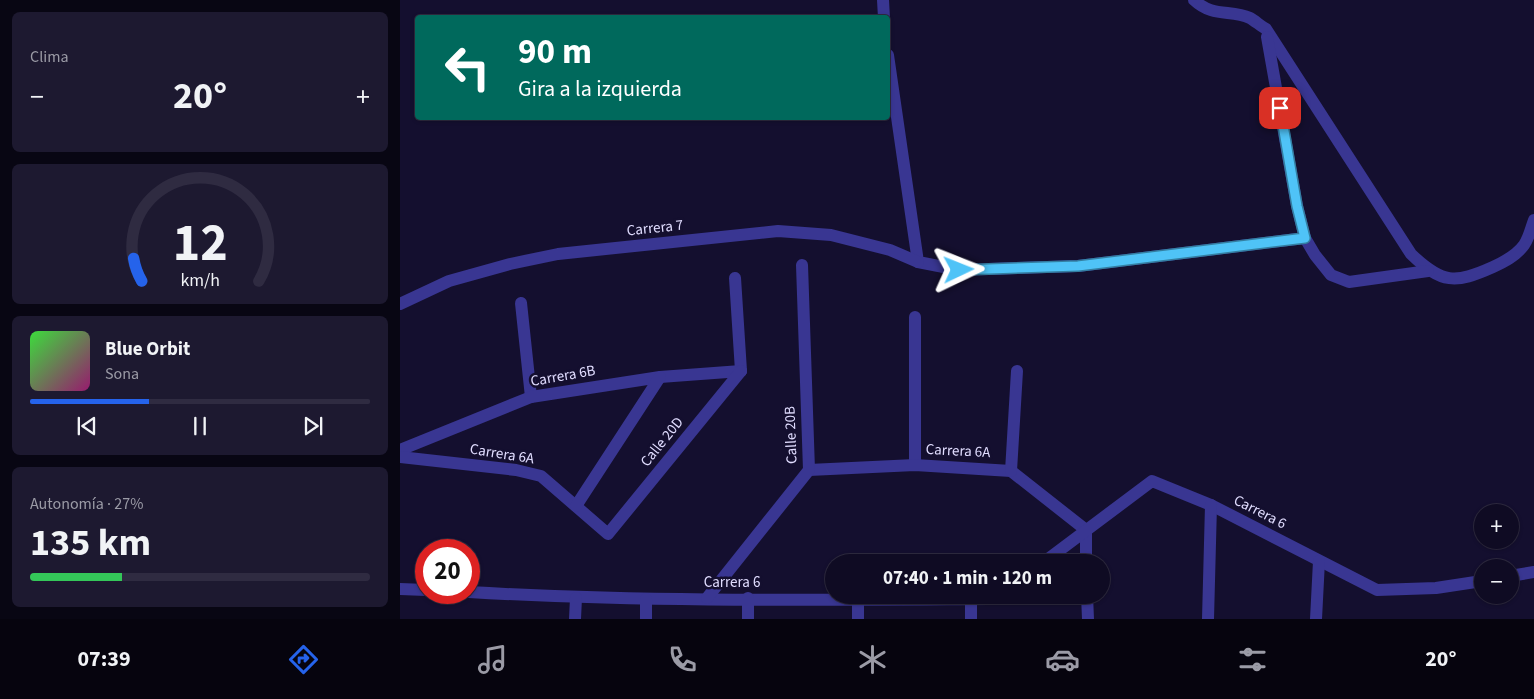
<!DOCTYPE html>
<html lang="es">
<head>
<meta charset="utf-8">
<style>
	:root { --surface:#0f0b23; --page:#1d1930; --text:#f1f3f6; --muted:#9b9ba6; --line:#2f2b41; --accent:#2563eb }
	body { margin:0; font-family:"Source Sans 3",sans-serif; background:var(--page); color:var(--text); height:100vh; display:flex; flex-direction:column; font-size:19px; white-space:nowrap }
	* { box-sizing:border-box; margin:0 }
	p { font-size:16px; color:var(--muted) }
	.icon { flex:none; width:28px; height:28px; fill:none; stroke:currentColor; stroke-width:2; stroke-linecap:round; stroke-linejoin:round }
	.map { position:relative; flex:1; overflow:hidden }
	.drawer { display:flex; flex-direction:column; gap:12px; padding:12px; background:#080613; width:400px }
	.drawer>* { flex:none }
	.hud { position:absolute; left:15px; top:15px; width:475px; height:105px; border-radius:5px; box-shadow:0 1px 4px #0004,0 0 0 1px var(--line); background:#00695c; color:#fff; overflow:hidden }
	.fabs { position:absolute; left:1074px; top:504px; display:grid; gap:10px }
	.fabs a { display:grid; place-items:center; width:45px; height:45px; border-radius:50%; background:var(--surface); box-shadow:0 1px 4px #0004,0 0 0 1px var(--line); font-size:25px }
	.speed { position:absolute; left:15px; top:539px; display:flex; gap:10px; font-size:25px; font-weight:700; text-align:center }
	.speed>* { display:grid; place-content:center; width:65px; height:65px; border-radius:50%; background:var(--surface); box-shadow:0 1px 4px #0004,0 0 0 1px var(--line); line-height:1 }
	.speed .limit { border:8px solid #d22; background:#fff; color:#111 }
	.pin { position:absolute; display:grid; place-items:center; width:42px; height:42px; color:#fff; margin:-21px; border-radius:10px; box-shadow:0 2px 8px #0006 }
	.me { position:absolute; width:55px; margin:-28px; rotate:88deg; stroke-linejoin:round; filter:drop-shadow(0 0 4px #0008) }
	.turn { display:flex; align-items:center; gap:18px; height:105px; padding:0 20px; font-size:22px }
	.turn .icon { width:65px; height:65px; stroke-width:2.5 }
	.turn b { display:block; font-size:35px; line-height:42px }
	.big { font-size:38px; font-weight:700; line-height:1.1 }
	.drawer .card { flex:1; display:flex; flex-direction:column; justify-content:center; gap:8px; min-width:0; padding:0 18px; border-radius:8px; background:var(--page) }
	.drawer .dial { align-items:center; gap:0 }
	.dial svg { height:130px; overflow:visible; fill:none; stroke:var(--line); stroke-width:7; stroke-linecap:round; text-anchor:middle }
	.dial text { fill:var(--text); stroke:none }
	.song { display:flex; align-items:center; gap:15px }
	.cover { width:60px; height:60px; border-radius:8px; background:linear-gradient(135deg,hsl(120 70% 55%),hsl(320 70% 35%)) }
	.played { height:5px; border-radius:2px; background:linear-gradient(90deg,var(--accent) 35%,var(--line) 35%) }
	.keys { display:flex; justify-content:space-around; direction:ltr }
	.heat { display:flex; justify-content:space-between; align-items:center; font-size:28px; direction:ltr }
	.charge { height:8px; border-radius:4px; background:linear-gradient(90deg,#34c759 27%,var(--line) 0) }
	.trip { position:absolute; left:425px; top:554px; width:285px; height:50px; border-radius:25px; background:var(--surface); box-shadow:0 1px 4px #0004,0 0 0 1px var(--line); font-weight:700; line-height:50px; text-align:center }
	.dock { display:flex; height:80px; justify-content:space-around; align-items:center; background:#06040e; color:var(--muted) }
	.dock .icon { width:35px; height:35px }
	.dock .on { color:var(--accent) }
	.dock b { font-size:22px; color:var(--text) }
	main { display:flex; flex:1; min-height:0 }
	.map>svg:first-child { display:block }
	.lines { fill:none; stroke-linecap:round; stroke-linejoin:round }
	.service { stroke:#393692; stroke-width:12 }
	.minor { stroke:#393692; stroke-width:12 }
	.route-casing { stroke:#337fa1; stroke-width:12 }
	.route { stroke:#4fc3f7; stroke-width:9 }
	.labels { text-anchor:middle; dominant-baseline:central; stroke-width:5; stroke-linejoin:round; paint-order:stroke }
	.street-label { font-size:15px; fill:#e1ddff; stroke:#140f2f }
</style>
</head>
<body>
<main>
<section class="drawer">
<div class="card"><p>Clima</p>
<div class="heat"><a>−</a><b class="big">20°</b><a>+</a></div>
</div>
<div class="card dial"><svg viewBox="0 0 100 80">
<path d="M14 69A42 42 0 1 1 86 69"/>
<path d="M14 69A42 42 0 0 1 9 55" stroke="#2563eb"/>
<text x="50" y="56" font-size="32" font-weight="700">12</text>
<text x="50" y="72" font-size="11">km/h</text>
</svg></div>
<div class="card">
<div class="song"><i class="cover"></i><div><b>Blue Orbit</b><p>Sona</p></div></div>
<div class="played"></div>
<div class="keys"><svg class="icon" aria-label="previous" viewBox="0 0 24 24"><path d="M18 5L8 12l10 7zM5 5v14"/></svg><svg class="icon" aria-label="pause" viewBox="0 0 24 24"><path d="M8 5v14M16 5v14"/></svg><svg class="icon" aria-label="next" viewBox="0 0 24 24"><path d="M6 5l10 7-10 7zM19 5v14"/></svg></div>
</div>
<div class="card"><p>Autonomía · 27%</p><b class="big">135 km</b><div class="charge"></div></div>
</section>
<div class="map">
<svg width="1134" height="619" viewBox="0 0 1134 619">
	<rect width="100%" height="100%" fill="#140f2f"/>
	<g class="lines">
		<g class="service">
			<polyline points="483,0 484,18"/>
			<path d="M794,0c19,18 37,9 56,18 5,3 11,8 16,11l145,225c31,30 44,30 82,13 11,-5 23,-11 31,-22 5,-7 7,-17 10,-25"/>
			<polyline points="867,37 897,206 905,238 915,255 931,275 949,282 1028,271"/>
			<polyline points="488,55 518,262 559,270 678,266 905,238"/>
		</g>
		<g class="minor">
			<polyline points="335,278 341,371"/>
			<polyline points="121,303 131,397"/>
			<polyline points="0,304 49,281 110,264 158,254 378,231 431,235 490,250 518,262"/>
			<polyline points="0,450 131,397 260,377 341,371"/>
			<polyline points="0,457 116,470 141,476 208,534 341,371"/>
			<polyline points="515,465 515,317"/>
			<polyline points="409,470 515,465 611,471 686,530 686,562"/>
			<polyline points="611,471 617,371"/>
			<polyline points="176,506 260,377"/>
			<polyline points="644,562 752,481 811,505 977,590 1036,588 1082,581"/>
			<polyline points="1110,576 1134,572"/>
			<polyline points="0,589 26,590"/>
			<path d="M69,592c172,10 346,8 519,7l7,-4"/>
			<polyline points="687,595 688,619"/>
			<polyline points="307,598 409,470 402,265"/>
			<polyline points="348,598 348,619"/>
			<polyline points="571,599 571,619"/>
			<polyline points="175,619 176,598"/>
			<polyline points="246,619 246,599"/>
			<polyline points="458,619 458,598"/>
			<polyline points="808,619 811,505"/>
			<polyline points="916,619 919,561"/>
		</g>
	</g>
	<g class="lines">
		<g class="route-casing">
			<polyline id="route" points="559,270 678,266 905,238 897,206 880,108"/>
		</g>
		<use href="#route" class="route"/>
	</g>
	<g class="labels">
		<g class="street-label">
			<text transform="translate(255 228) rotate(-6)">Carrera 7</text>
			<text transform="translate(163 376) rotate(-10)">Carrera 6B</text>
			<text transform="translate(391 435) rotate(-92)">Calle 20B</text>
			<text transform="translate(262 442) rotate(-51)">Calle 20D</text>
			<text transform="translate(558 451) rotate(3)">Carrera 6A</text>
			<text transform="translate(102 454) rotate(9)">Carrera 6A</text>
			<text transform="translate(860 512) rotate(27)">Carrera 6</text>
			<text x="332" y="582">Carrera 6</text>
		</g>
	</g>
</svg>
<div class="fabs">
<a>+</a>
<a>−</a>
</div>
<div class="speed"><div class="limit">20</div></div>
<div class="pin" style="left:880px;top:108px;background:#d93025"><svg class="icon" aria-label="arrive" viewBox="0 0 24 24"><path d="M6 21V4h12l-3 4 3 4H6"/></svg></div>
<svg class="me" style="left:559px;top:270px" viewBox="-20 -20 40 40"><path d="M0-17L14 15 0 8-14 15z" fill="#4fc3f7" stroke="#fff" stroke-width="4"/></svg>
<div class="trip">07:40 · 1 min · 120 m</div>
<div class="hud">
<div class="turn"><svg class="icon" aria-label="left" viewBox="0 0 24 24"><path d="M17 20v-9H6M10 6l-5 5 5 5"/></svg><div><b>90 m</b>Gira a la izquierda</div></div>
</div>
</div>
</main>
<nav class="dock">
<b>07:39</b>
<svg class="icon on" aria-label="directions" viewBox="0 0 24 24"><path d="M12 3l9 9-9 9-9-9zM9 14v-3h6M13 9l2 2-2 2"/></svg>
<svg class="icon" aria-label="music" viewBox="0 0 24 24"><path d="M9 18V5l10-2v13"/><circle cx="6" cy="18" r="3"/><circle cx="16" cy="16" r="3"/></svg>
<svg class="icon" aria-label="phone" viewBox="0 0 24 24"><path d="M5 4h4l2 5-3 2q2 4 5 5l2-3 5 2v4C11 20 4 13 5 4z"/></svg>
<svg class="icon" aria-label="climate" viewBox="0 0 24 24"><path d="M12 3v18M4 7l16 10M4 17L20 7"/></svg>
<svg class="icon" aria-label="car" viewBox="0 0 24 24"><path d="M5 17H2v-5l4-1 3-4h7l3 4 3 1v5h-3M9 17h6M6 11h13"/><circle cx="7" cy="17" r="2"/><circle cx="17" cy="17" r="2"/></svg>
<svg class="icon" aria-label="filters" viewBox="0 0 24 24"><path d="M4 7h16M4 17h16"/><circle cx="9" cy="7" r="2"/><circle cx="15" cy="17" r="2"/></svg>
<b>20°</b>
</nav>
</body>
</html>
